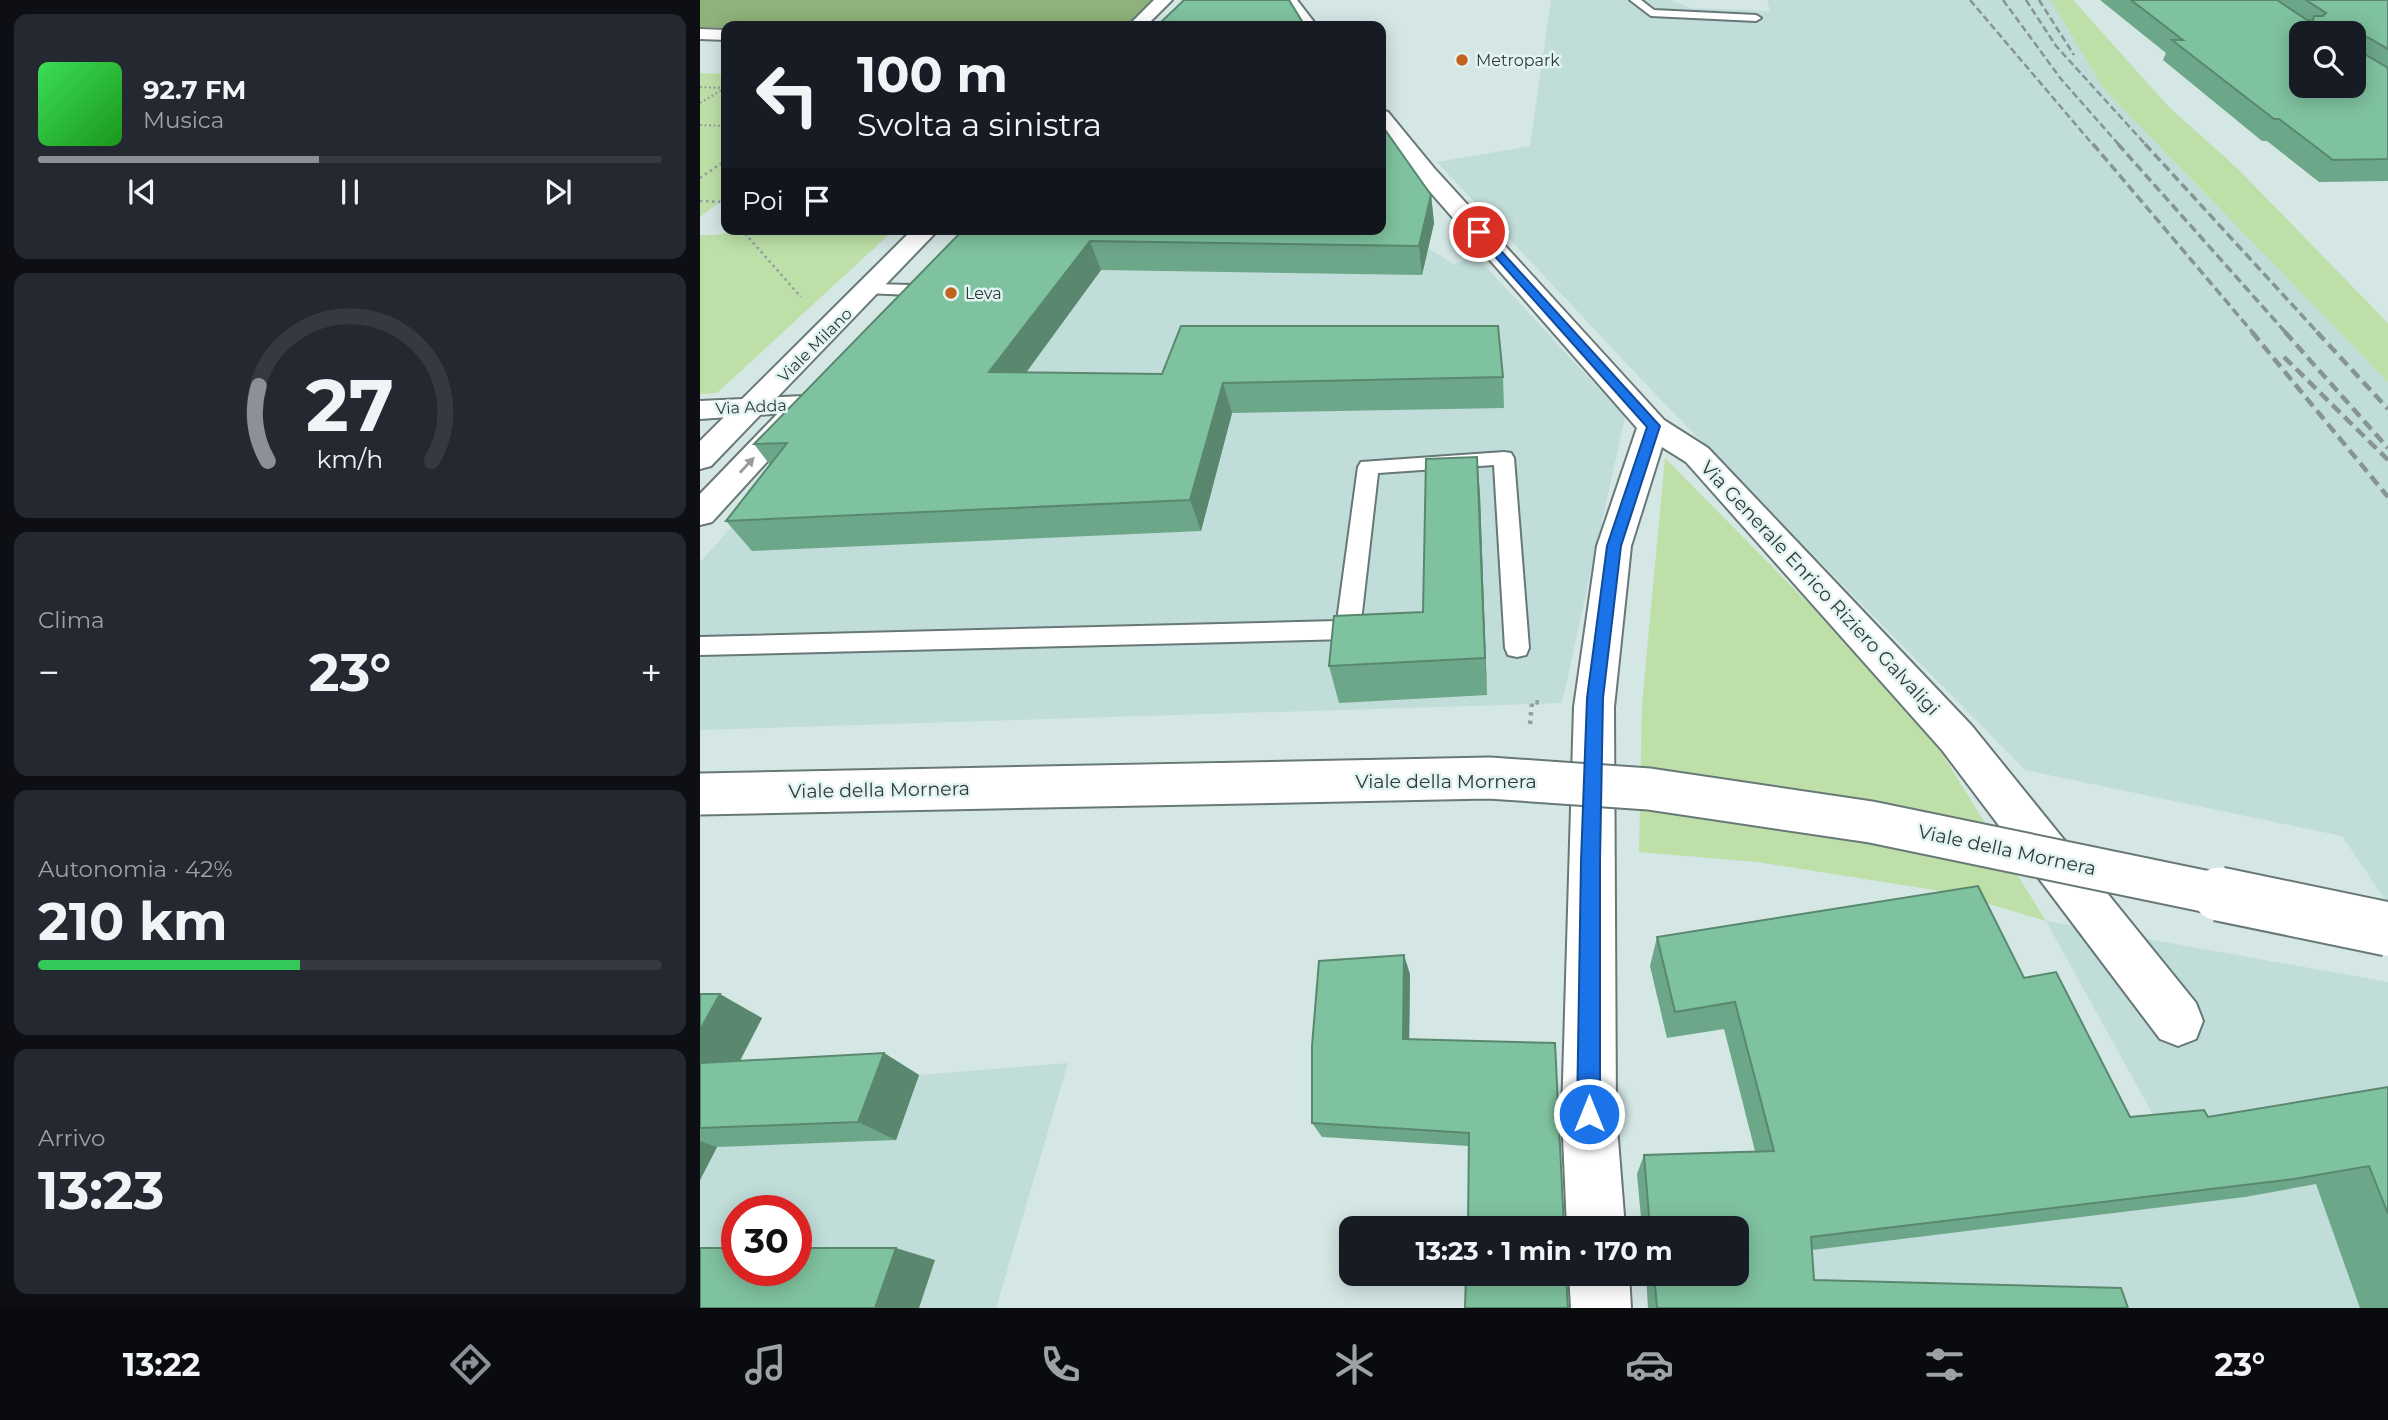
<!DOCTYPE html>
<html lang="it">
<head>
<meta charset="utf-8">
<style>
	:root { --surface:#171b24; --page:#242831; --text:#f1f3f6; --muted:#9ea1a6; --line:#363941; --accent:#8c9099 }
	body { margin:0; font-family:Montserrat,sans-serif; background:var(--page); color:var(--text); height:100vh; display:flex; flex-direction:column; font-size:26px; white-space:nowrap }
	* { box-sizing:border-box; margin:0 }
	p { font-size:23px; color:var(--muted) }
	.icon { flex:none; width:38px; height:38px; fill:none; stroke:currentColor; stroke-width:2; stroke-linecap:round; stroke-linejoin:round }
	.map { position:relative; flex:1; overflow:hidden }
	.drawer { display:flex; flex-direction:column; gap:14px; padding:14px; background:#0d0f14; width:700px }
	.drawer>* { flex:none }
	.top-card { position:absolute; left:21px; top:21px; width:665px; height:214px; border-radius:14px; box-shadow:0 4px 18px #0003; background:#171b24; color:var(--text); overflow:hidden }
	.buttons { position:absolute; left:1589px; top:21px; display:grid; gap:14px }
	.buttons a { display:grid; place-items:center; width:77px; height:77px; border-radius:14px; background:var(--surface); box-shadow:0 4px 18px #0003; font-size:35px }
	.speed { position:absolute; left:21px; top:1195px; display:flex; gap:14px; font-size:35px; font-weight:700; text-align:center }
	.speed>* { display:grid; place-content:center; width:91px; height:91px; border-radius:50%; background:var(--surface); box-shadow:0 4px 18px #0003; line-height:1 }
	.speed .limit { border:10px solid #d22; background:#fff; color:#111 }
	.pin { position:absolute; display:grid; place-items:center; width:60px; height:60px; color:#fff; margin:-30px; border:4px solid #fff; border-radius:50%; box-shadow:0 2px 7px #0007 }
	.me { position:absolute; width:77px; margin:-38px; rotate:0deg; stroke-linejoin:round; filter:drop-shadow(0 0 5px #0008) }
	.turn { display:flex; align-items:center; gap:24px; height:147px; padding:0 21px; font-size:32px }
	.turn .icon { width:91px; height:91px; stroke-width:2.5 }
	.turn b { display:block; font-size:49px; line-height:60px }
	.then { display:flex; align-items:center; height:66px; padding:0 21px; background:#0003; gap:14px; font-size:26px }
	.big { font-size:52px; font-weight:700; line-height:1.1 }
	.drawer .widget { flex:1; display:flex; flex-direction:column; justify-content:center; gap:10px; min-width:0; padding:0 24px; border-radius:14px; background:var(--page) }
	.drawer .dial { align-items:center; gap:0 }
	.dial svg { height:182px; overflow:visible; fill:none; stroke:var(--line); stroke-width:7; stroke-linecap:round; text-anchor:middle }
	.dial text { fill:var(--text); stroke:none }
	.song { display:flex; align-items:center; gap:21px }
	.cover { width:84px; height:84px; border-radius:10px; background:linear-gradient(135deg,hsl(130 70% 55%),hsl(120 70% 35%)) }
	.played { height:7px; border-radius:4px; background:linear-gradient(90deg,var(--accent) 45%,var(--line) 45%) }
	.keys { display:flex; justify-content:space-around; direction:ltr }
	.heat { display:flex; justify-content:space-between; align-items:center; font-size:38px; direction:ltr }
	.charge { height:10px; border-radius:5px; background:linear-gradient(90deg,#34c759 42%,var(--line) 0) }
	.trip { position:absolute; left:639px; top:1216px; width:410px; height:70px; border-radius:14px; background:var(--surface); box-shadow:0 4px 18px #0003; font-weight:700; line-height:70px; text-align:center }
	.tabs { display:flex; height:112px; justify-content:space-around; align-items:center; background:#090b0e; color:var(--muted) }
	.tabs .icon { width:49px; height:49px }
	.tabs .on { color:var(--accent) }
	.tabs b { font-size:32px; color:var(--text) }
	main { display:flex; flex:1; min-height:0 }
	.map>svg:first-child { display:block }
	.built { fill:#c0ddd9; fill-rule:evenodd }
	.green { fill:#bee0a8 }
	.forest { fill:#90b179 }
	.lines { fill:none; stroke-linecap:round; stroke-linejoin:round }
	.service-casing { stroke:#677876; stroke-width:4 }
	.minor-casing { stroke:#677876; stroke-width:4 }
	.tertiary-casing { stroke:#677876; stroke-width:4 }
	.path-far2 { stroke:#919f9e; stroke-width:2; stroke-dasharray:2 2.5; stroke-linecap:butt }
	.path-far1 { stroke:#919f9e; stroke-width:2.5; stroke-dasharray:2.5 3.5; stroke-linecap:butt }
	.path { stroke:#919f9e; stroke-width:4.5; stroke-dasharray:3.5 5; stroke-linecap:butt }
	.service { fill:#fff; fill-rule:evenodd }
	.minor { fill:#fff; fill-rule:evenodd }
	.tertiary { fill:#fff; fill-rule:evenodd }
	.rail-far2 { stroke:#879493; stroke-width:2.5; stroke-dasharray:7 3.5; stroke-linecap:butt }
	.rail-far1 { stroke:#879493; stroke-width:3.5; stroke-dasharray:9 4.5; stroke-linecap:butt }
	.rail { stroke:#879493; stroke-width:4.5; stroke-dasharray:11 6; stroke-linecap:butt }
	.secondary-bridge-far1-casing { stroke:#677876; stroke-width:45; stroke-linecap:butt }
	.secondary-bridge-casing { stroke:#677876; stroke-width:57; stroke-linecap:butt }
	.secondary-bridge-far1 { stroke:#fff; stroke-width:41 }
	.secondary-bridge { stroke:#fff; stroke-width:53 }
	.wall { fill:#6da789 }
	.shaded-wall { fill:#59886f }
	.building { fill:#7fc29f; stroke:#59886f; stroke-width:2; fill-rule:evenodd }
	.oneway { fill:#989c9c }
	.route { fill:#1a73e8; stroke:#114b97; stroke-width:2 }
	.poi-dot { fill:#c2621f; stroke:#e1f4f2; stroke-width:2.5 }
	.labels { text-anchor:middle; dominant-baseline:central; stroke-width:5; stroke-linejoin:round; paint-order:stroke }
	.far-poi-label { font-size:16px; fill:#323a39; stroke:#e1f4f2; text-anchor:start }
	.far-street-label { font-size:16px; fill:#323a39; stroke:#e1f4f2 }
	.street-label { font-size:19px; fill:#323a39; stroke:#e1f4f2 }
</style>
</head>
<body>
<main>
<section class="drawer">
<div class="widget">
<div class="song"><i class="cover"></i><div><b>92.7 FM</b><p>Musica</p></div></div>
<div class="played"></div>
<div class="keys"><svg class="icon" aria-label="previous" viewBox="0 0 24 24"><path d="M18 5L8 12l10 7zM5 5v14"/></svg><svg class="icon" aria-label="pause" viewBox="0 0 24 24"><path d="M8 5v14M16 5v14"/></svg><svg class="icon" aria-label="next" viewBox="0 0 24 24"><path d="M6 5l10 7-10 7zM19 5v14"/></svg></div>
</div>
<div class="widget dial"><svg viewBox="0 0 100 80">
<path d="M14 69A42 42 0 1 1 86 69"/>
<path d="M14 69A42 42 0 0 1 10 36" stroke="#8c9099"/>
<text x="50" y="56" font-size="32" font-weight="700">27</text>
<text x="50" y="72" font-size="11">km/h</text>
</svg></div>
<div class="widget"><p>Clima</p>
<div class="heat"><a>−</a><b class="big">23°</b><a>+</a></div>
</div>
<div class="widget"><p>Autonomia · 42%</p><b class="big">210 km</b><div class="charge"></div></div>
<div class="widget"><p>Arrivo</p><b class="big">13:23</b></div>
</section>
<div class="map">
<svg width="1688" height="1308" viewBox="0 0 1688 1308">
	<rect width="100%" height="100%" fill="#d4e7e5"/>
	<g class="built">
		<polygon points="851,0 971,0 991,8 1070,11 1067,0 1351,0 1403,88 1688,382 1688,904 1642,836 1325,770 958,397 737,162 830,146"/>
		<polygon points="304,229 681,229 731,233 728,248 754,264 776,256 925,417 862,703 0,730 0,562"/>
		<polygon points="1346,921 1688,982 1688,1308 948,1308 1036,1274 1036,1228 942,1228 937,1174 1044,1171 1462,1131"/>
		<path d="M368,1063l-72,245h-296v-223l219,-10zM37,1211h59v59h-59z"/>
	</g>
	<g class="green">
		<polygon points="1351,0 1373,0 1470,108 1537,168 1688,323 1688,382 1403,88"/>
		<polygon points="0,73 26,74 26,197 0,217"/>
		<polygon points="40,229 195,229 17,393 0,394 0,235 17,235"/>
		<polygon points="965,458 1189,685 1236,744 1346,921 1253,893 1057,862 939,852 942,704"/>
	</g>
	<polygon class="forest" points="0,0 454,0 427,26 26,28 0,27"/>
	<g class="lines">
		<g class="service-casing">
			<g id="service">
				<polygon points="930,0 941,0 954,10 1056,15 1061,18 1056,21 951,16"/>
				<polygon points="170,284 212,285 220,290 212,295 164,293 162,289 164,285"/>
				<polygon points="804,452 811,453 814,458 829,648 826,655 817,657 808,655 805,648 794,465 678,473 660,630 656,636 648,639 0,655 0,637 637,621 658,467 661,462"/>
			</g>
		</g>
		<g class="minor-casing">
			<g id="minor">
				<polygon points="580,0 597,0 617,26 600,26"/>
				<polygon points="0,29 26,30 26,40 0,39"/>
				<polygon points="681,110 688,112 734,168 964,420 1008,448 1272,726 1496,1003 1503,1021 1496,1039 1478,1046 1460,1039 1242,750 986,462 962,447 931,546 914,707 916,1114 925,1228 867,1228 862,1114 874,707 897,546 937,428 718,178 681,129"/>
				<polygon points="103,396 114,399 118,405 114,411 0,419 0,401"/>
				<polygon points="869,1274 929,1274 931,1308 871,1308"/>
			</g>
		</g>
		<g class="tertiary-casing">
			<g id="tertiary">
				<polygon points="454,0 472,0 446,26 428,26"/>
				<polygon points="213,229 239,229 11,466 0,469 0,441"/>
				<polygon points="94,405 105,408 109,414 105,420 12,522 0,525 0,494 83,408"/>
			</g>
		</g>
		<g class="path-far2">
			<polyline points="0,87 24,88"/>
			<polyline points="0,103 25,88"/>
			<polyline points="0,125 26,126"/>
		</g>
		<g class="path-far1">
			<polyline points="0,178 26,160"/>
			<polyline points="0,201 26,202"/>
			<polyline points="41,229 101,297"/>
		</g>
		<polyline class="path" points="830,724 832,702 844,703"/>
		<use href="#service" class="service"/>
		<use href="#minor" class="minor"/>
		<use href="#tertiary" class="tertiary"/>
		<g class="rail-far2">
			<polyline points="1270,0 1394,146"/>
			<polyline points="1303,0 1361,79 1420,146"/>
			<polyline points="1326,0 1356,46 1447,146"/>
			<polyline points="1339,0 1374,55"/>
		</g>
		<g class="rail-far1">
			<polyline points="1393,144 1554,334"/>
			<polyline points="1418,144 1587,334"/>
			<polyline points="1445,144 1619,334"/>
		</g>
		<g class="rail">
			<polyline points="1552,332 1688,497"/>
			<polyline points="1585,332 1688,448"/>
			<polyline points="1617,332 1688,409"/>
			<polyline points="1584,357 1688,460"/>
		</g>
		<g class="secondary-bridge-far1-casing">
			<polyline id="secondary-bridge-far1" points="0,794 789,778 949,789 1171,822 1528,896"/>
		</g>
		<g class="secondary-bridge-casing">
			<polyline id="secondary-bridge" points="1519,894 1688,929"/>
		</g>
		<use href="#secondary-bridge-far1" class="secondary-bridge-far1"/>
		<use href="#secondary-bridge" class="secondary-bridge"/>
	</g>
	<g class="wall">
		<polygon points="1400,0 1688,0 1688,181 1619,182 1567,141 1562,141 1463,60 1466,53"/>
		<polygon points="731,195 734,223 722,275 401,270 326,373 803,377 804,408 532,413 501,531 52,551 26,521 70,465 54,444 264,229"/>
		<polygon points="777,457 780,495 787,695 639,703 629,666 723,612"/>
		<polygon points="957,937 1324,978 1430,1117 1508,1117 1688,1087 1688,1308 1660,1308 1616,1184 1545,1197 1112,1250 1114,1280 1428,1308 948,1308 946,1274 1036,1274 1036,1228 942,1228 937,1174 944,1155 1055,1151 1024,1029 967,1038 950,966"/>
		<polygon points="710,974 709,1039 855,1043 769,1146 622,1137 612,1123"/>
		<polygon points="0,994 62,1018 40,1061 184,1053 219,1075 196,1140 17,1147 0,1180"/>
	</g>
	<g class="shaded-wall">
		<polygon points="731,195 734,223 722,275 719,246"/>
		<polygon points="390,241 401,270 304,402 289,372"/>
		<polygon points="523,383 532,413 501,531 490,500"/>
		<polygon points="777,457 780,495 787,695 785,658"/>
		<polygon points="704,955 710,974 709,1055 703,1039"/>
		<polygon points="20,994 62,1018 27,1085 0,1073 0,1030"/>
		<polygon points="184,1053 219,1075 196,1140 158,1122"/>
		<polygon points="0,1141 17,1147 0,1180"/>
		<polygon points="196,1248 235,1260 219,1308 175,1308"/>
	</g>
	<g class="building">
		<polygon points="484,0 589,0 605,26 457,26"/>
		<path d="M1431,0h146l30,20 6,1 1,-5h9l3,-3 -20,-13h82v49l-21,-12 -4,2v14l25,15v91l-55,1 -54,-41h-5l-102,-79h11zM1601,33h53v53h-53z"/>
		<polygon points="681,124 731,195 719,246 390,241 289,372 462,374 481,326 798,326 803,377 523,383 490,500 26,521 87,443 54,444 264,229 681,229"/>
		<polygon points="777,457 785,658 629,666 634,616 723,612 726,459"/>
		<polygon points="1278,886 1324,978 1356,972 1430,1117 1504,1110 1508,1117 1688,1087 1688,1214 1669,1166 1594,1179 1111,1237 1114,1280 1421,1288 1428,1308 957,1308 954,1274 1036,1274 1036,1228 950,1228 944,1155 1074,1151 1035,1002 975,1012 957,937"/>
		<polygon points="704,955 703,1039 855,1043 864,1228 768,1228 769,1133 612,1123 612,1046 619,961"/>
		<polygon points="0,994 20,994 0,1030"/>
		<polygon points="184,1053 158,1122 0,1128 0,1063"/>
		<polygon points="0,1248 37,1248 37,1270 96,1270 96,1248 196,1248 175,1308 0,1308"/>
		<polygon points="766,1274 866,1274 868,1308 765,1308"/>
	</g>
	<defs><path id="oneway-solid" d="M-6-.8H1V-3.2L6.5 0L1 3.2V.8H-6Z" transform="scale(1.75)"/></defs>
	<use class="oneway" href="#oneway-solid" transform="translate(47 465) rotate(-47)"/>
	<polygon class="route" points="775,230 782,230 960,426 921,546 903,698 900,861 900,1114 897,1122 889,1125 881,1122 877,1114 881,861 887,698 907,546 947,427 775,234"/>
	<g class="poi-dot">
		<circle cx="762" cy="60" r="7"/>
		<circle cx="251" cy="293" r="7"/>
	</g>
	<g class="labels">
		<g class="far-poi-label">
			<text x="776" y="60">Metropark</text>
			<text x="265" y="293">Leva</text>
		</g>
		<g class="far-street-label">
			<text transform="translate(115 345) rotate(-45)">Viale Milano</text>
			<text transform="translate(51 407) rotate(-3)">Via Adda</text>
		</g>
		<g class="street-label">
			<text transform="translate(1120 588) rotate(47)">Via Generale Enrico Riziero Galvaligi</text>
			<text x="746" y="781">Viale della Mornera</text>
			<text transform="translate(179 790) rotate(-1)">Viale della Mornera</text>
			<text transform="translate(1307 850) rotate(12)">Viale della Mornera</text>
		</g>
	</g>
</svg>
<div class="buttons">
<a><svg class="icon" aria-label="search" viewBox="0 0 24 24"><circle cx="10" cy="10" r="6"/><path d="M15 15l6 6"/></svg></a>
</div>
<div class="speed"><div class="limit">30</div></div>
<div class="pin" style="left:779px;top:232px;background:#d93025"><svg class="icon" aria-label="arrive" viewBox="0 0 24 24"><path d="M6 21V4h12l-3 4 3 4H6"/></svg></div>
<svg class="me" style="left:889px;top:1114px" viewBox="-20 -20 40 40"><circle r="17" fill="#1a73e8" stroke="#fff" stroke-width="3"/><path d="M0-11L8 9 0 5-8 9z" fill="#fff"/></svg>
<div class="trip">13:23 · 1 min · 170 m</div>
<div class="top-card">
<div class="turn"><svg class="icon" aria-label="left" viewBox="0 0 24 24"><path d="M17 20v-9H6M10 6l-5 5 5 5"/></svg><div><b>100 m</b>Svolta a sinistra</div></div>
<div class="then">Poi<svg class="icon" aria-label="arrive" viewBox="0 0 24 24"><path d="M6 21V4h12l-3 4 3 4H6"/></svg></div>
</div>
</div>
</main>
<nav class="tabs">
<b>13:22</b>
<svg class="icon on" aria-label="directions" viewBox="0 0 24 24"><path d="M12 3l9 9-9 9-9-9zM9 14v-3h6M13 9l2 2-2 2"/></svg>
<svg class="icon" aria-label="music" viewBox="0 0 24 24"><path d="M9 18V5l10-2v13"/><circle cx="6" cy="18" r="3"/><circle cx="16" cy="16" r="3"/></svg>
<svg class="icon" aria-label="phone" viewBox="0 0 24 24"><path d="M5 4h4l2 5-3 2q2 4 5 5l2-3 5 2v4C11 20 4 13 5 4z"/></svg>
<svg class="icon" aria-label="climate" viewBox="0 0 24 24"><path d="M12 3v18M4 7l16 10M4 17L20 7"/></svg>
<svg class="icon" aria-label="car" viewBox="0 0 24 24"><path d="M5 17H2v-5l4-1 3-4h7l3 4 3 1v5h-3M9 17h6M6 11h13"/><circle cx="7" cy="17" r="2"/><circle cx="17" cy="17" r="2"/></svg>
<svg class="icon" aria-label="filters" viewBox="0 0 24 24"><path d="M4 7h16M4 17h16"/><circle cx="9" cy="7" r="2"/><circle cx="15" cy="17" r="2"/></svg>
<b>23°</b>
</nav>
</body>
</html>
